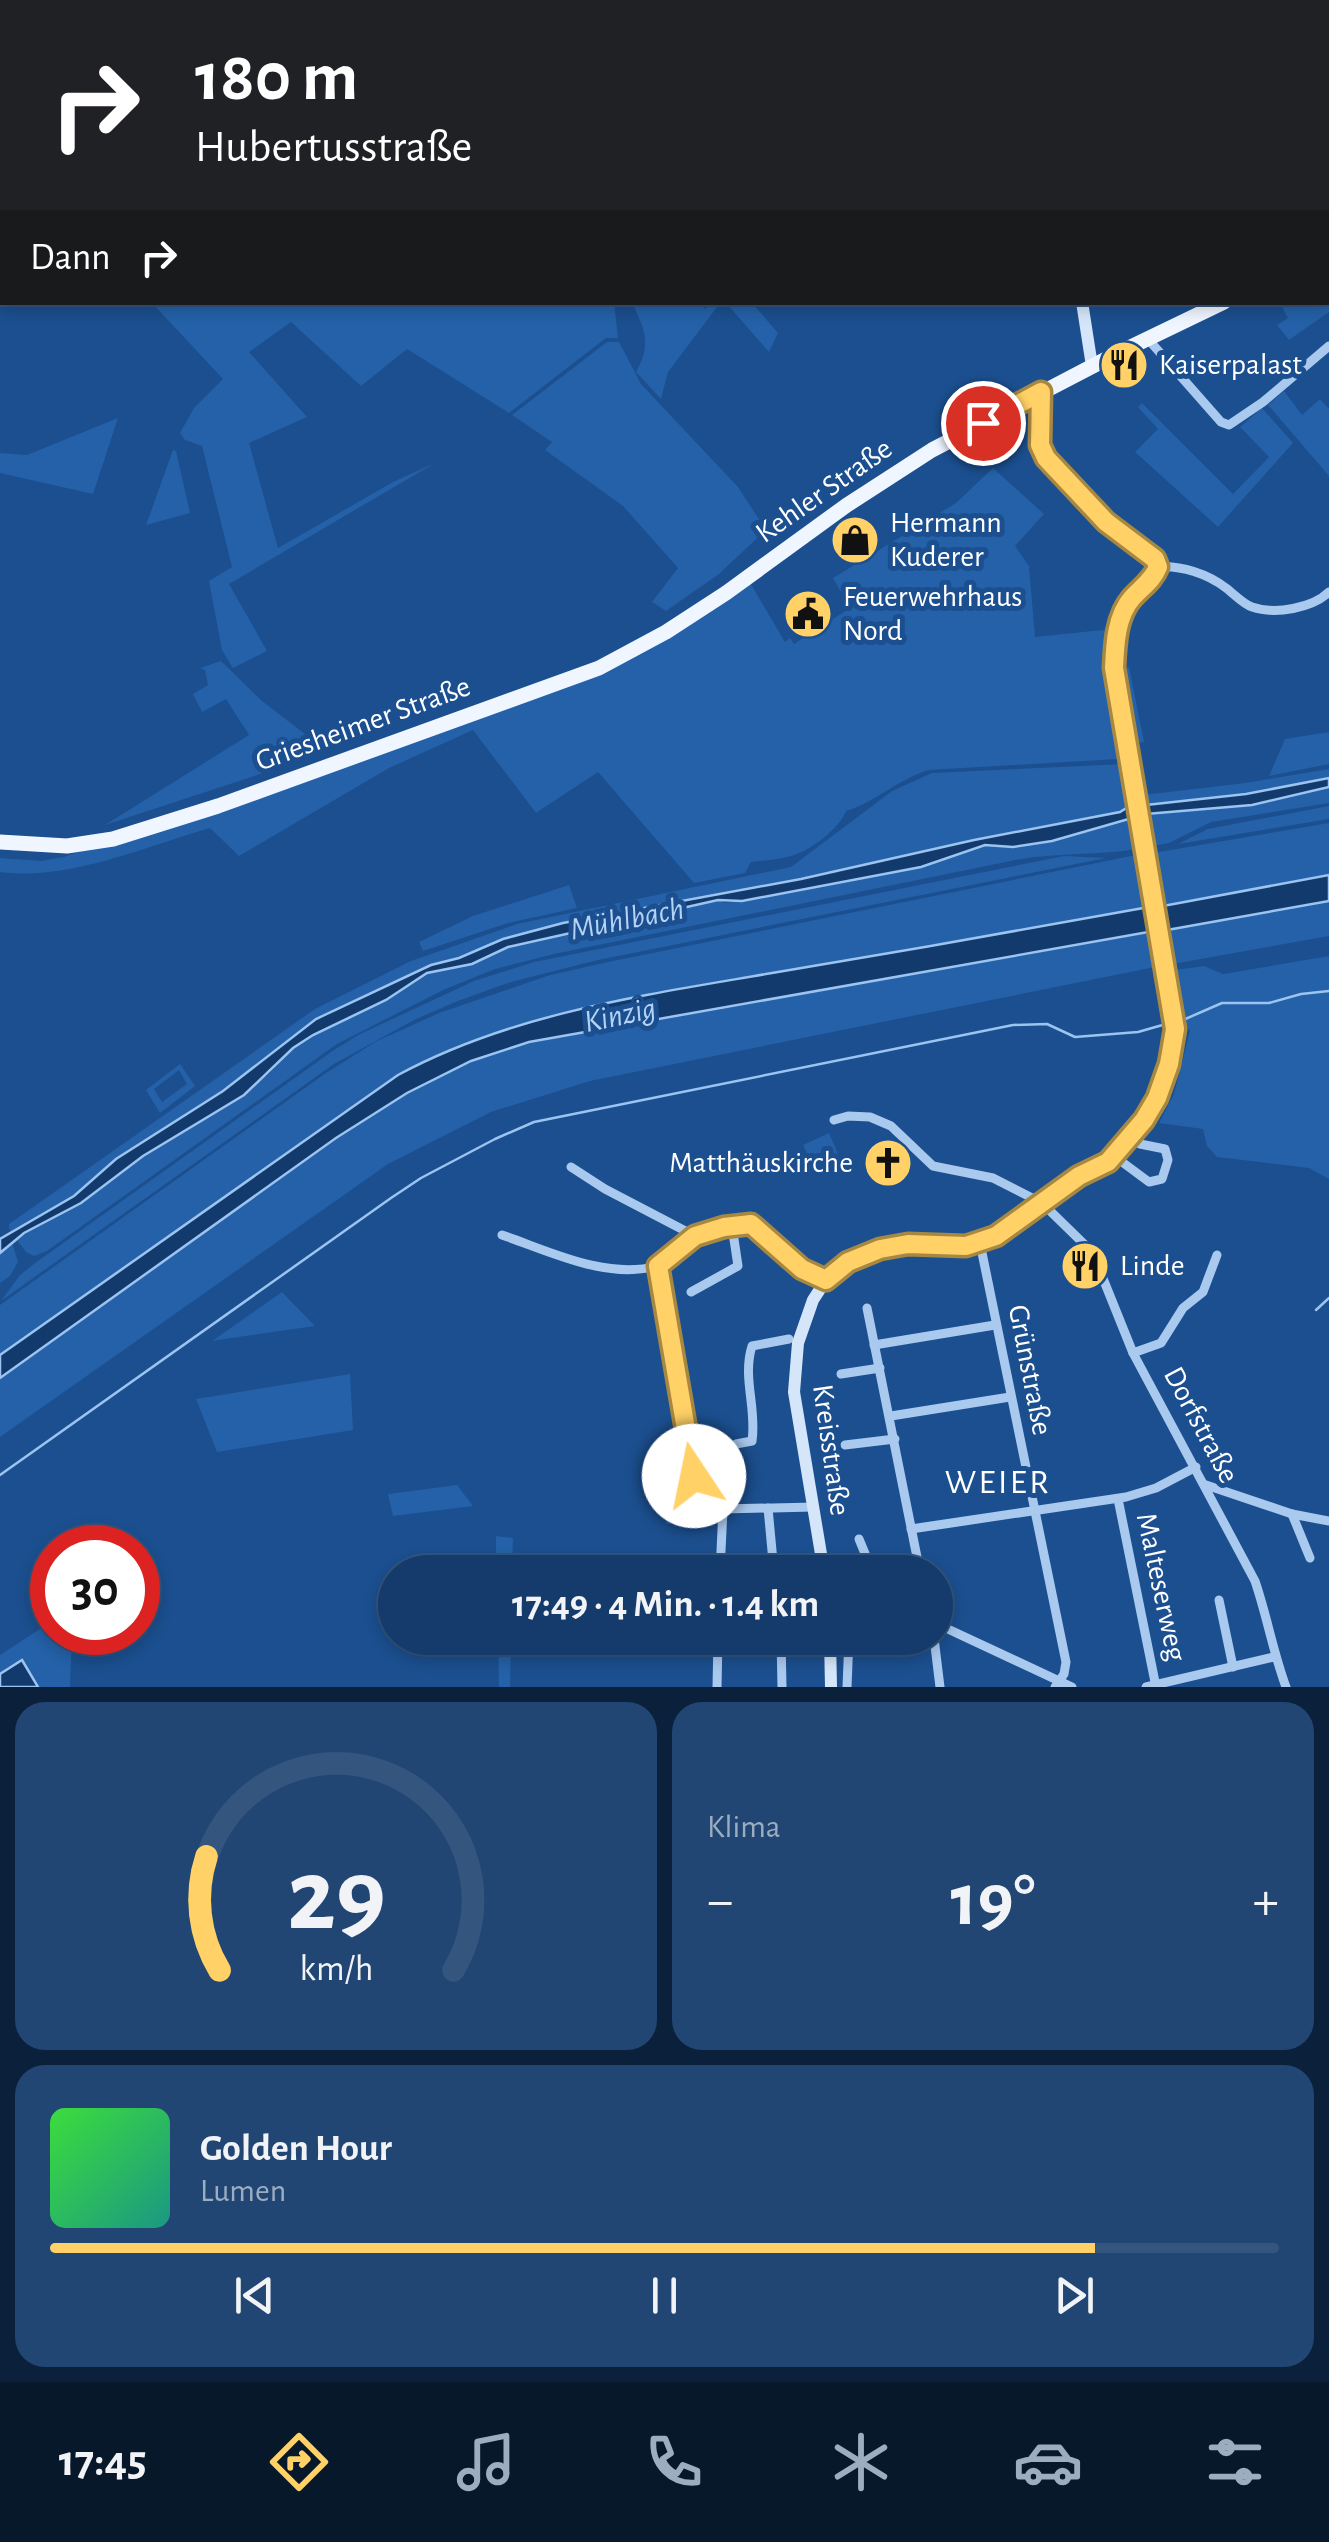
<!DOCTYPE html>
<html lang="de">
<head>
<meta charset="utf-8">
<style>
	:root { --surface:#143b6b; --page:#214673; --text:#f1f3f6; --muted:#9dadc1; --line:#33557e; --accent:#ffd166 }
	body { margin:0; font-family:"Alegreya Sans",sans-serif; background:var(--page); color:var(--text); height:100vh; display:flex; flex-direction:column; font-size:38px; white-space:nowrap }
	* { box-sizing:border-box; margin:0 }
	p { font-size:32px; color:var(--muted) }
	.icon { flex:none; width:55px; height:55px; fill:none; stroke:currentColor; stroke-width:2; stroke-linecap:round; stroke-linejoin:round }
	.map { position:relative; height:1687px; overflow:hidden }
	.panel { display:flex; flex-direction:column; gap:15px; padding:15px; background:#0b203b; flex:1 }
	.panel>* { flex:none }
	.guide { position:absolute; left:0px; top:0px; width:1330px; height:305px; box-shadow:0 5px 15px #0003,0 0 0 2px var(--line); background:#202124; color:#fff; overflow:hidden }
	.speed { position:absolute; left:30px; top:1525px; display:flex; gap:20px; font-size:50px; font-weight:700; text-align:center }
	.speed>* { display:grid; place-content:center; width:130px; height:130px; border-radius:50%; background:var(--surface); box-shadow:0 5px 15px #0003,0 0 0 2px var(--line); line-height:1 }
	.speed .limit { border:15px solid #d22; background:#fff; color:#111 }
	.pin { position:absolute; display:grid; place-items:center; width:85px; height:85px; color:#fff; margin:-42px; border:5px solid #fff; border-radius:50%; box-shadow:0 2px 10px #0007 }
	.me { position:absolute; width:110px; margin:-55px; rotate:349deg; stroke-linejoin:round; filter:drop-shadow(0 0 8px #0008) }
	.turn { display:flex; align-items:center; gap:35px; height:210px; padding:0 30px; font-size:45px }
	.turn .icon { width:130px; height:130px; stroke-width:2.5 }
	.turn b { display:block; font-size:70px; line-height:85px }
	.then { display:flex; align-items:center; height:95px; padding:0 30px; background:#0003; gap:20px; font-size:38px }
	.big { font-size:75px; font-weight:600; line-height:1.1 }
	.panel .widget { flex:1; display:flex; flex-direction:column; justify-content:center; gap:15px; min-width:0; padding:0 35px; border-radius:30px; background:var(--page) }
	.panel .dial { align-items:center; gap:0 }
	.dial svg { height:260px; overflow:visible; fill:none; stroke:var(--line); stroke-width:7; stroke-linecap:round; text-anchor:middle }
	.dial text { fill:var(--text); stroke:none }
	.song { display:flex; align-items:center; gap:30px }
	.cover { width:120px; height:120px; border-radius:15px; background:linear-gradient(135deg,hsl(120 70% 55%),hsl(170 70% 35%)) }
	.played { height:10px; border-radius:5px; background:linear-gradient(90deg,var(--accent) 85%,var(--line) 85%) }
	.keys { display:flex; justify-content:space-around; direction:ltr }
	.heat { display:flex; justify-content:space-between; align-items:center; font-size:55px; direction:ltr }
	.panel .tiles { flex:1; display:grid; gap:15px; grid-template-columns:1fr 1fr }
	.widget:last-child { grid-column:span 2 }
	.trip { position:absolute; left:378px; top:1555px; width:575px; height:100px; border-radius:50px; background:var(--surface); box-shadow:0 5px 15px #0003,0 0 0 2px var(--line); font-weight:600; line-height:100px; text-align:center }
	.menu { display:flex; height:160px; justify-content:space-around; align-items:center; background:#08182b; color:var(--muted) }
	.menu .icon { width:70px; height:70px }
	.menu .on { color:var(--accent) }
	.menu b { font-size:45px; color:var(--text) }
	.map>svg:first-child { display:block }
	.green { fill:#2461a8; fill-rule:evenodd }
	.water { fill:#123a6d; stroke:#9cc4f0; stroke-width:2.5 }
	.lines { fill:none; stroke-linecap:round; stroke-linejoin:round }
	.stream { stroke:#9cc4f0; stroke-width:2.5 }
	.street { stroke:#a9c9ee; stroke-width:9 }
	.secondary { stroke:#d6e6fa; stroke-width:12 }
	.primary { stroke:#f0f6ff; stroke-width:15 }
	.route-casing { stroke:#a68842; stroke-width:25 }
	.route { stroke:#ffd166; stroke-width:18 }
	.labels { text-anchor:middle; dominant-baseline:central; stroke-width:10; stroke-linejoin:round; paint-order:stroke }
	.poi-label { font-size:30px; fill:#fff; stroke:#1b4f8f; text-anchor:start }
	.street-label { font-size:30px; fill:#fff; stroke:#1b4f8f }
	.water-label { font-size:32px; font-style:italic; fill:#b5d3f5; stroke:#1b4f8f }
	.quarter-label { font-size:35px; letter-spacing:2.5px; fill:#fff; stroke:#1b4f8f }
</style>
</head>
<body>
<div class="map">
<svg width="1329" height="1687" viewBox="0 0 1329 1687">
	<rect width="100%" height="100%" fill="#1b4f8f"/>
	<g class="green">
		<polygon points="173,0 358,0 360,2 176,2"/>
		<polygon points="2,39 2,257 0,257 0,41"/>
		<polygon points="1329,271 1329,312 1289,340 1277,325 1288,318 1280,303 1328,302"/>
		<path d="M636,302l65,1 4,6 6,-6h9l-52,69 -7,27 -25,-27c15,-27 10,-40 -3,-67z"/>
		<polygon points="152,303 614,303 618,338 606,338 509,413 407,349 361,386 291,322 249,352 307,417 249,443 278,548 393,482 435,463 229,584 267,651 233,668 222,650 209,581 232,567 202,446 185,440 180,433 194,408 223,379"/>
		<polygon points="726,303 752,303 778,333 769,352"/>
		<polygon points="607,342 619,342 641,384 738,487 766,530 719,574 666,611 652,602 678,568 623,506 545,450 552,442 512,415"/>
		<polygon points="1284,391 1302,415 1320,399 1329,409 1329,476 1268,405"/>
		<polygon points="1142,403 1233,494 1269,457 1240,427 1262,408 1293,443 1218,527 1135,452 1158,429 1138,407"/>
		<polygon points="118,418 93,494 0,473 0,453 27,455"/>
		<polygon points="173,450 176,451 190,513 146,525"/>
		<path d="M993,468l51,46 -29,32 14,20 6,71 77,-8c-12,39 3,83 10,122l-4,8 -189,11c-31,9 -53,32 -83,41 -7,18 -36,40 -55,45 -13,4 -27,4 -40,6l-6,11 -51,10 -96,-111 -62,41 -63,-83 -84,38 -150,88 -29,-28c-66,19 -141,53 -210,44v-14l41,3 23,-4 480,-163 205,-113 36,61 5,-4 4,6 56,-36 -17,-30 123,-75z"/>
		<polygon points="221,661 262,701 318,744 320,750 306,759 105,825 249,735 226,699 202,712 193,694 208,685 205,670 200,668"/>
		<polygon points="1129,667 1144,742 1134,743 1120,668"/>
		<polygon points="1329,732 1329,764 1269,776 1285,739"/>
		<polygon points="1124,764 1131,806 1120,812 974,840 801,879 563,923 503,939 459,958 431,965 316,1019 223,1091 116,1159 74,1196 11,1232 9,1228 9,1224 315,1009 411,961 517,924 791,867 892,791 932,773"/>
		<polygon points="1329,769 1329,778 1246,794 1144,806 1143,795 1245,783"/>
		<polygon points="1329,787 1329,803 1211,822 1169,843 1152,846 1146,814 1252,805"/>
		<polygon points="1329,806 1329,819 1178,844 1208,829"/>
		<path d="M1134,818l4,31c-39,6 -78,4 -117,10l-467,95 -59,15 -52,21 -106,54 -290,207 -13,5 -8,-4 -10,-13 65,-36 62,-47 75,-45 52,-38 23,-25 20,-13 73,-35 41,-27 45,-9 36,-17 210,-47 7,3 17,-2 179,-34 64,-22 28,2 39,-6z"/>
		<polygon points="1329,823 1329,875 1163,906 1153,853"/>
		<path d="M1141,854l8,53c-126,23 -251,45 -377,66 -127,22 -259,40 -374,102l-398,280v-50l326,-232 49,-31 64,-29 111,-38 63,-14z"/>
		<polygon points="1064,856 1106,858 598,960 511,982 458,1001 416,1019 334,1064 1,1301 20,1275 35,1263 331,1052 358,1035 474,981 534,962"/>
		<polygon points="569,885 577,908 508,923 423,951 419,942 473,916"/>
		<polygon points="1329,901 1329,936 1173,964 1167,930"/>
		<polygon points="1154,932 1160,966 590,1081 491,1112 388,1164 0,1437 0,1378 337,1139 407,1094 471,1061 530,1043"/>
		<polygon points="1329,956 1329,1179 1309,1168 1217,1157 1207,1146 1203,1129 1159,1123 1174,1094 1190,1031 1183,1020 1175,970 1204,966 1223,974"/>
		<path d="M180,1064l15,22 -35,27 -14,-23zM179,1070l8,14 -25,18 -8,-13z"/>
		<polygon points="829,1133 838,1154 813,1166 803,1145"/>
		<polygon points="12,1242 18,1262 10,1276 0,1283 0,1253"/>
		<polygon points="282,1292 315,1326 211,1341 212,1341"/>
		<polygon points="350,1374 353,1430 217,1452 196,1399"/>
		<polygon points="689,1484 697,1505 694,1523 666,1524 662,1489"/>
		<polygon points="457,1485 473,1506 393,1516 388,1494"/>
		<polygon points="496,1536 513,1538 512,1572 496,1572"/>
		<polygon points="57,1537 62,1540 61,1547 52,1548 52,1595 47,1608 31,1586 53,1538"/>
		<polygon points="52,1611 52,1632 72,1633 70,1687 38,1687 22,1660 0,1674 0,1655 43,1627"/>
		<polygon points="498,1638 511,1638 510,1687 499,1687"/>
	</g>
	<g class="water">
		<polygon points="1329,778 1329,787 1252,805 1146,814 1052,841 1013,847 985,845 921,867 742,901 718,900 508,947 472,964 427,973 386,1000 313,1035 293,1048 244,1095 143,1156 81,1203 24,1233 0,1253 0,1239 74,1196 116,1159 223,1091 316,1019 431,965 459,958 503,939 563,923 801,879 974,840 1120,812 1128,807 1246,794"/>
		<polygon points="1329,875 1329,901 1167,930 1163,906"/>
		<path d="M1149,907l5,24 -625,111 -58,19 -64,32 -71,45 -336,240v-23l398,-280c115,-62 247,-80 374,-102 126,-21 251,-43 377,-66z"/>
		<polygon points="22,1660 38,1687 0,1687 0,1674"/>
	</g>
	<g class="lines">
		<g class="stream">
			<polyline points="1183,1020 1222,1003 1269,1003 1301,994 1329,991"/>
			<polyline points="1316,1310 1329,1298"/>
			<polyline points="0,1475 391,1198 421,1178 495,1139 534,1122 1013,1025 1047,1024 1075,1037 1138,1032 1166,1024"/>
		</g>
		<g class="street">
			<polyline points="959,0 971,2"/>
			<polyline points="1234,0 1237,2"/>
			<polyline points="1084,2 1085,0"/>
			<polyline points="1328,215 1329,218"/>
			<polyline points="1147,338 1221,422 1229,425 1263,402 1329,346"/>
			<path d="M1158,567c23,-2 50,7 68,21 8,6 17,16 26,19 23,8 61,1 77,-15"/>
			<path d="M834,1120l14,-4 22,1 21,9 42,40 60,12 49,25 43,42 17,31 31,77 122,228c12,35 18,71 31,106"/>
			<polyline points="1114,1156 1149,1182 1162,1179 1168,1160 1165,1149 1140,1144 1129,1138"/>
			<polyline points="571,1167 605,1189 695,1236 751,1223 802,1269 826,1280"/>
			<path d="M502,1235c47,16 104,45 155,31 14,-4 27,-21 38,-30"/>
			<polyline points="980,1243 1066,1662 1064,1674 1055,1687"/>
			<polyline points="657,1266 699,1495 711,1506 723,1509 814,1507"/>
			<polyline points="691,1292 738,1266 732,1226"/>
			<polyline points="867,1308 920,1572"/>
			<polyline points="874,1345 995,1325"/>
			<polyline points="1133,1353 1161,1343 1183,1308 1203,1292 1217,1255"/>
			<polyline points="841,1374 880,1368"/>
			<polyline points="891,1416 1010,1397"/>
			<polyline points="845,1445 895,1439"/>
			<path d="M691,1458l38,-7 7,-7 16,-3c5,-33 -10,-63 0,-95l37,-7"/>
			<polyline points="1206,1485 1292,1514 1329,1521"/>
			<polyline points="1118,1499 1156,1687"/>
			<polyline points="768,1508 774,1572"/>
			<polyline points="1292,1514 1310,1558"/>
			<polyline points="911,1529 1126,1497 1156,1488 1196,1467"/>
			<polyline points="859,1539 866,1556 885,1572"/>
			<polyline points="720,1572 723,1509"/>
			<polyline points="1219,1600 1233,1667"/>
			<polyline points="935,1623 1072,1687"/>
			<polyline points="781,1638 782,1687"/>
			<polyline points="934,1638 940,1687"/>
			<polyline points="717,1687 718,1638"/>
			<polyline points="847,1687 849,1638"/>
			<polyline points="1146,1687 1274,1657"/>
		</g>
		<g class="secondary">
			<polyline points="758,0 761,2"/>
			<polyline points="1082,302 1092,366"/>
			<path d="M824,1572l-30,-180 4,-49 15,-43 13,-20 22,-18 33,-13 26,-5 59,2 30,-11 83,-59 35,-20 43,-58 12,-33 6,-36 -8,-61 -53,-300c1,-23 2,-52 18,-70 10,-11 21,-18 26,-31l-3,-8 -49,-37 -60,-64 -6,-13 1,-53"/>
			<polyline points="830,1638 831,1687"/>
		</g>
		<g class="primary">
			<polyline points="1328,263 1329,262"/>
			<polyline points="0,842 67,846 113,839 218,806 599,668 666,632 726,593 847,505 932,450 1112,356 1224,302"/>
		</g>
	</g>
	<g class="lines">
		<g class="route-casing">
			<path id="route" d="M694,1476l-36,-210 37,-30 29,-9 27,-3 51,45 24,11 22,-18 32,-13 28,-5 58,2 30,-10 83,-60 29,-14 36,-42 13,-22 12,-34 6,-35 -61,-361c1,-23 2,-52 18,-70 10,-11 21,-18 26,-31l-3,-8 -49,-37 -60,-64 -6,-13 1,-53 -58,31"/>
		</g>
		<use href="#route" class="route"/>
	</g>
	<defs>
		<g id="restaurant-disc" transform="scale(2.5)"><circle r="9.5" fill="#ffd166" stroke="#1b4f8f"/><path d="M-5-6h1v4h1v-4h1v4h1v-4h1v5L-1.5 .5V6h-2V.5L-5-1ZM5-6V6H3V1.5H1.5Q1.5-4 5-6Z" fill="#111"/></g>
		<g id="shop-disc" transform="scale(2.5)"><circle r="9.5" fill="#ffd166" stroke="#1b4f8f"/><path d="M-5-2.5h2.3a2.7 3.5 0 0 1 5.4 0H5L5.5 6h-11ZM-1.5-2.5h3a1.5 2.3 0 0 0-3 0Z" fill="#111"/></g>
		<g id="civic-disc" transform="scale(2.5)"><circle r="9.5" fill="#ffd166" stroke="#1b4f8f"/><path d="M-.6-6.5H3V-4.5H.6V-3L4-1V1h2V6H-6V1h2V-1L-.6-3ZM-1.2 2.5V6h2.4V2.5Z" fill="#111"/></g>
		<g id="church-disc" transform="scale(2.5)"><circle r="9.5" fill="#ffd166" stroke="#1b4f8f"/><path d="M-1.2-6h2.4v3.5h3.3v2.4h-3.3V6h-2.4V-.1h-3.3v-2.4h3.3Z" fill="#111"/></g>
	</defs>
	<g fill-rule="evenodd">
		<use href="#restaurant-disc" x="1124" y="365"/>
		<use href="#shop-disc" x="855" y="540"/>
		<use href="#civic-disc" x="808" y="614"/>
		<use href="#church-disc" x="888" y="1163"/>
		<use href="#restaurant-disc" x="1085" y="1266"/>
	</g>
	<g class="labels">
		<g class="poi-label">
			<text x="1159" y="365">Kaiserpalast</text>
			<text x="890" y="523">Hermann<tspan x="890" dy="34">Kuderer</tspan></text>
			<text x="843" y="597">Feuerwehrhaus<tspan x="843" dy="34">Nord</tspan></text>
			<text x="853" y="1163" text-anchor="end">Matthäuskirche</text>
			<text x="1120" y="1266">Linde</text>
		</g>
		<g class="street-label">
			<text transform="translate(824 491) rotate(-35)">Kehler Straße</text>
			<text transform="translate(363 724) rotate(-20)">Griesheimer Straße</text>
			<text transform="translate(1030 1370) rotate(79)">Grünstraße</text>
			<text transform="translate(1201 1425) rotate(62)">Dorfstraße</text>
			<text transform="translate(831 1450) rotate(82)">Kreisstraße</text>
			<text transform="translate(1161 1587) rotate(78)">Malteserweg</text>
		</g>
		<g class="water-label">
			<text transform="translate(627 919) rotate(-11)">Mühlbach</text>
			<text transform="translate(620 1015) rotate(-12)">Kinzig</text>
		</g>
		<g class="quarter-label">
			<text x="998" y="1482">WEIER</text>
		</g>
	</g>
</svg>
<div class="speed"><div class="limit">30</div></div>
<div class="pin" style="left:983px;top:423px;background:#d93025"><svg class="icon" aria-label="arrive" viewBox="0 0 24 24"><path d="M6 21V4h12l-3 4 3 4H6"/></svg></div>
<svg class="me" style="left:694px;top:1476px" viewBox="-20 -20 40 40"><circle r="19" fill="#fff"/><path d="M0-13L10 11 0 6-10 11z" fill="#ffd166"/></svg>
<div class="trip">17:49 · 4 Min. · 1.4 km</div>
<div class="guide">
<div class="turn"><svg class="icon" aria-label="right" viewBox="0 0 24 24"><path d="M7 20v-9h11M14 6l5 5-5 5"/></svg><div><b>180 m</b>Hubertusstraße</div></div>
<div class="then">Dann<svg class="icon" aria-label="right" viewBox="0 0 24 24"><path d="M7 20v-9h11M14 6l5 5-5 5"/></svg></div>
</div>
</div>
<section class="panel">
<div class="tiles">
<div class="widget dial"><svg viewBox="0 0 100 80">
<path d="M14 69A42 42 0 1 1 86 69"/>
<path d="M14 69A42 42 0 0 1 10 34" stroke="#ffd166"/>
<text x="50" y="56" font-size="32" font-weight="700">29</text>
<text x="50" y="72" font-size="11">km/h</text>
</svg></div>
<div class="widget"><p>Klima</p>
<div class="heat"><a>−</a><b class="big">19°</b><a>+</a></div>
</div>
<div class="widget">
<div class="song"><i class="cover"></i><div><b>Golden Hour</b><p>Lumen</p></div></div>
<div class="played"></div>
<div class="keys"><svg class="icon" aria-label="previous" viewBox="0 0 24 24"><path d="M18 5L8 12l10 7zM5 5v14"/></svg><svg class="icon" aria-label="pause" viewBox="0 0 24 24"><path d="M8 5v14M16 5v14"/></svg><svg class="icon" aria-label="next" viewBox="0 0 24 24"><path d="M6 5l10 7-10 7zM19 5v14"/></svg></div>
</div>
</div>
</section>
<nav class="menu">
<b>17:45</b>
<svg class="icon on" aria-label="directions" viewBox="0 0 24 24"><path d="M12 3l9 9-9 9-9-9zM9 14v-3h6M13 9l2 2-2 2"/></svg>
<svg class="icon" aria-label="music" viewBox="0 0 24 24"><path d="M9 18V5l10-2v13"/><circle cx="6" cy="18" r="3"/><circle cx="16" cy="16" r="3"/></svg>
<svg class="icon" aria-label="phone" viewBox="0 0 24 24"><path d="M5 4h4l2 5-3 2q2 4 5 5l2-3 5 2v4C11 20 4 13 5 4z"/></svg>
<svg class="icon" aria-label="climate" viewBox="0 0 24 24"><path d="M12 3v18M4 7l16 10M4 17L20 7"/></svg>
<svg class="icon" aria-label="car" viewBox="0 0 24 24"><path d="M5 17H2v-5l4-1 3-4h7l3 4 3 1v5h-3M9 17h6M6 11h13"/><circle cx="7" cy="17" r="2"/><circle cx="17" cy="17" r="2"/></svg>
<svg class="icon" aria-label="filters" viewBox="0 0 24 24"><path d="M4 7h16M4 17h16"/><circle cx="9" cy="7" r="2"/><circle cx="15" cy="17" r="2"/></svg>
</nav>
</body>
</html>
